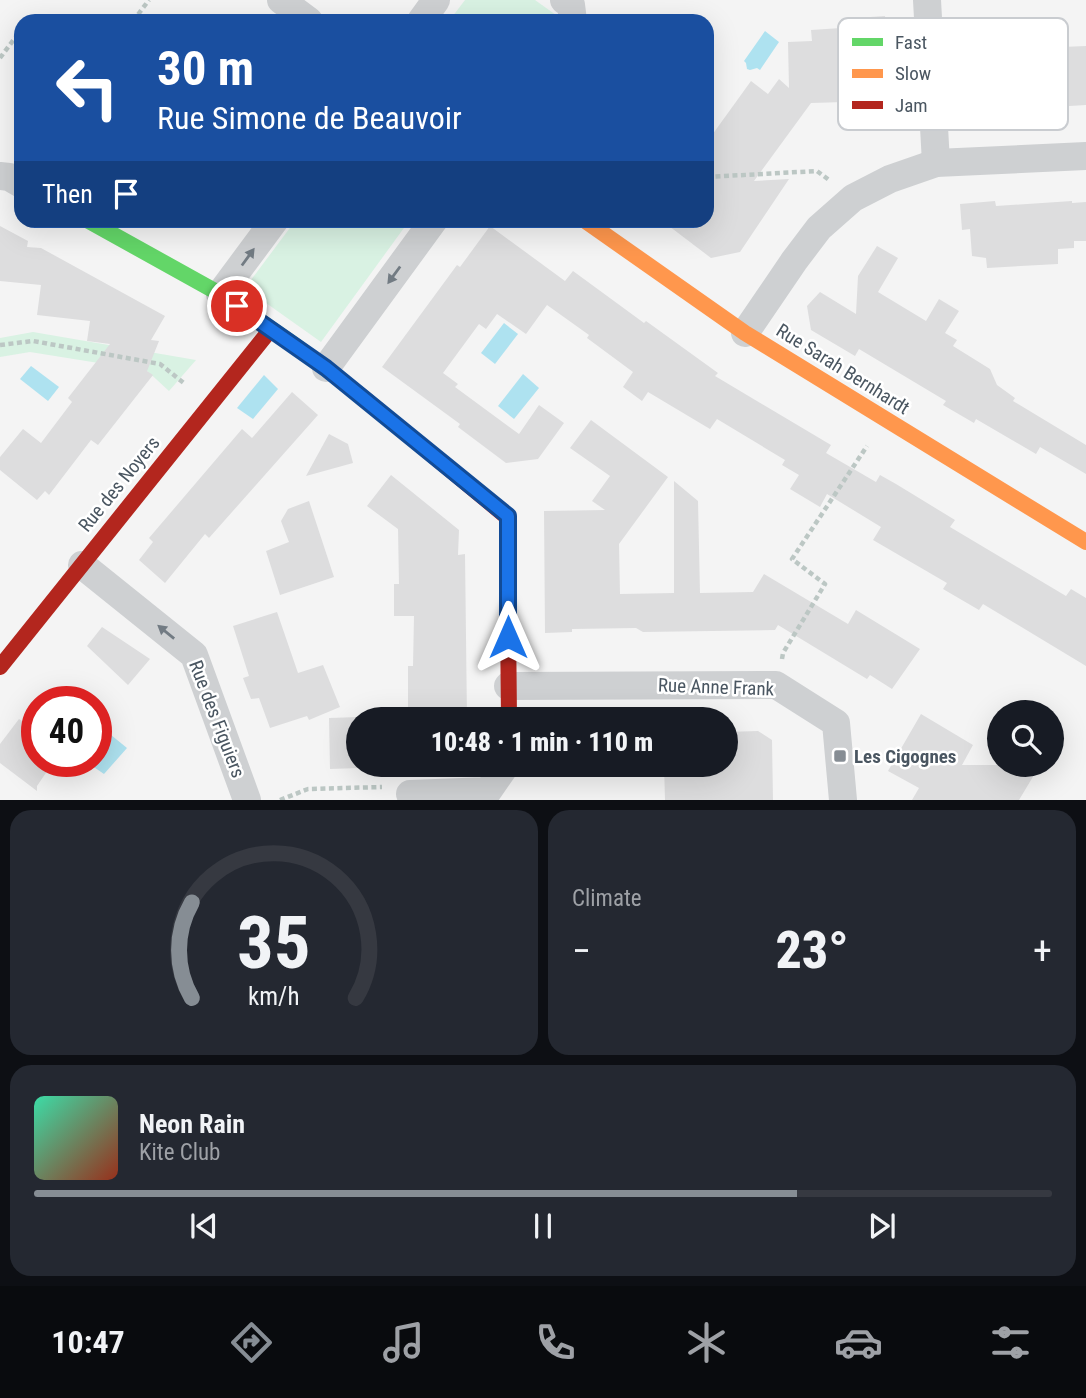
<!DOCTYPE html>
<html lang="en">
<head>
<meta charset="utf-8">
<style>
	:root { --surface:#171b24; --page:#242831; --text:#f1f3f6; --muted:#9ea1a6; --line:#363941; --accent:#868d94 }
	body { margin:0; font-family:"Roboto Condensed",sans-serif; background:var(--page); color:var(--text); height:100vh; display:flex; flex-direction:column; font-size:26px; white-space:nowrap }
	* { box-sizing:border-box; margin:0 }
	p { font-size:23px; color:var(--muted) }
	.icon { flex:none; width:38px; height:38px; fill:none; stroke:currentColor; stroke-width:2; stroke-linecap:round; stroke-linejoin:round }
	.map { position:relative; height:800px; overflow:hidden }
	.drawer { display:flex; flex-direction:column; gap:10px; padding:10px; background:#0d0f14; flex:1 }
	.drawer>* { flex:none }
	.top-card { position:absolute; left:14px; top:14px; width:700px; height:214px; border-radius:21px; box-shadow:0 7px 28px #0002; background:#1a4fa0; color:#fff; overflow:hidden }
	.fabs { position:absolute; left:987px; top:700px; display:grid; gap:14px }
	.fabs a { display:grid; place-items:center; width:77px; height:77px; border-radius:50%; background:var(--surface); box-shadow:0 7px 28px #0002; font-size:35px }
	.speed { position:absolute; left:21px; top:686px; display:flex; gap:14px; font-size:35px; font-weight:700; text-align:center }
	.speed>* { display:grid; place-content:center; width:91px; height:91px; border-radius:50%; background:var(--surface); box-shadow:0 7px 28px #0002; line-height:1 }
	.speed .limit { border:10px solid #d22; background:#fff; color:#111 }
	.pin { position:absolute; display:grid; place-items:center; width:60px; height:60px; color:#fff; margin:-30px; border:4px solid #fff; border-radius:50%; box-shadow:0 2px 7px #0007 }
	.me { position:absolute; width:77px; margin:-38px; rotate:0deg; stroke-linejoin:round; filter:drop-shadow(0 0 5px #0008) }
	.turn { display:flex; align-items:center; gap:24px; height:147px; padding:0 28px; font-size:32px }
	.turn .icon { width:91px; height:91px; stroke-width:2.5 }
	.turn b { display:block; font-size:49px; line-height:60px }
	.then { display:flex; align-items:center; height:66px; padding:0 28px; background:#0003; gap:14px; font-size:26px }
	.big { font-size:52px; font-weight:800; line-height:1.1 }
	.drawer .widget { flex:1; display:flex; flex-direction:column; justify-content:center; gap:10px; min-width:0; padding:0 24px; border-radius:21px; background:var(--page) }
	.drawer .dial { align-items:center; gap:0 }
	.dial svg { height:182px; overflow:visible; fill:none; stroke:var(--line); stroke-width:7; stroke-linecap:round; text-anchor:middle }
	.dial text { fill:var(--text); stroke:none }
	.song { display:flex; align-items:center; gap:21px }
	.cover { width:84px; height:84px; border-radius:10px; background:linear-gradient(135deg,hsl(160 70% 55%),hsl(10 70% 35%)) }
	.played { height:7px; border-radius:4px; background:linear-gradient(90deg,var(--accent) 75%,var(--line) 75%) }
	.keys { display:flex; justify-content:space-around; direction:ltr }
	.heat { display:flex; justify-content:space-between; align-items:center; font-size:38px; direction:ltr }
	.drawer .tiles { flex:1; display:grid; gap:10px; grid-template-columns:1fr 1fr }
	.widget:last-child { grid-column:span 2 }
	.trip { position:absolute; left:346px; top:707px; width:392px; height:70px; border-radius:35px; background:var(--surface); box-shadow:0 7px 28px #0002; font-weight:800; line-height:70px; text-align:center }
	.menu { display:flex; height:112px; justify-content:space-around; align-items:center; background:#090b0e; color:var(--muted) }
	.menu .icon { width:49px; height:49px }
	.menu .active { color:var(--accent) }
	.menu b { font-size:32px; color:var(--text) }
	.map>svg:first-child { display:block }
	.green { fill:#d9f2e3 }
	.water { fill:#aee2f0 }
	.building { fill:#ddddde }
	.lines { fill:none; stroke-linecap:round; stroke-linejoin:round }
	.path { stroke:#bcc7c4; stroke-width:4.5; stroke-dasharray:5 3.5; stroke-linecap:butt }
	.street { stroke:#ced0d2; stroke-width:28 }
	.fast { stroke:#63d668; stroke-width:16 }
	.slow { stroke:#ff974d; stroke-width:16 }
	.jam { stroke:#b3261e; stroke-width:16 }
	.oneway { fill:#727b83 }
	.route-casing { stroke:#114b97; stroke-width:18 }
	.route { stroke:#1a73e8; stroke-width:12 }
	.poi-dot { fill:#868d94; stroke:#fff; stroke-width:2.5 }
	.labels { text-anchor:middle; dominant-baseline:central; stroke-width:5; stroke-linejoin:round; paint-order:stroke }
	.street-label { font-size:19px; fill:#4a5661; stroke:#fff }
	.poi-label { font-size:19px; font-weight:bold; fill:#4a5661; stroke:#fff; text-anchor:start }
	.key { fill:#fff; stroke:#c9ccd0; stroke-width:2 }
	.key-label { font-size:19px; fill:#4a5661 }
</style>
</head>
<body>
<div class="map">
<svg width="1086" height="800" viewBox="0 0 1086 800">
	<rect width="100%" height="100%" fill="#f4f4f4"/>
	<g class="green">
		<polygon points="465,0 535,0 556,15 552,21 449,21"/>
		<polygon points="295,221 409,221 321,342 245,288"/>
		<polygon points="33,332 196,360 169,391 143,367 111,365 30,352 0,357 0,338"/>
	</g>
	<g class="water">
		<polygon points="765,31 779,42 760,70 757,68 750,70 747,69 746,63 744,61"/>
		<polygon points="504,323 518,334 495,364 481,353"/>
		<polygon points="31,366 59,387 48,401 20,379"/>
		<polygon points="523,374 539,388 514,419 498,406"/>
		<polygon points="264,375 278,389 253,419 237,408"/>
		<polygon points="111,735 127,748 104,774 85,761 96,761 96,750"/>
	</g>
	<g class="building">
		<polygon points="885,16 891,120 846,122 845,102 811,103 754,181 789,179 740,252 711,258 661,220 707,220 707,142 751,81 768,94 779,79 789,88 788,42 812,41 811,30 841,28 841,19"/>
		<polygon points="1086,46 1086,105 1053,107 1053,110 1027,111 1024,55 1048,54 1062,47"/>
		<polygon points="995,201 996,206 1072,201 1072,203 1086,202 1086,241 1074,241 1074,248 1058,249 1058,264 987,268 986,258 972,256 970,229 962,230 960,204"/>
		<polygon points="0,226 28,241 27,247 41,248 165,316 151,340 159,341 147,371 153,375 98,445 91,440 49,495 45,491 37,500 0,470 0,457 23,429 41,443 72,402 68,398 110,344 87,341 90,321 37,315 41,285 0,281"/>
		<polygon points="490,226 565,281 573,271 644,323 646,321 718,373 715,376 831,445 826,453 876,482 880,475 896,484 955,520 950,527 1066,596 1071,589 1086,598 1086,666 983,604 979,610 943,589 947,583 873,540 881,527 827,494 820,507 790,489 799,475 782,465 785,460 717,419 710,429 648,392 642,401 623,387 633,372 587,338 589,335 547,305 526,334 497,314 486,329 479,324 443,373 458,384 455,387 519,434 539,405 564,423 538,459 506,463 458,427 460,424 382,367 457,265 460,267"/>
		<polygon points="877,246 898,258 878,292 926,321 939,299 959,311 945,333 957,340 953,346 990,369 997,385 1015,398 1013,401 1086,445 1086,474 1040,447 1036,454 976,419 974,423 943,405 946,401 859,349 855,356 811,330 807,306 820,292 856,314 858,276"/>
		<polygon points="292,392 318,415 209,538 205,534 165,583 139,560 153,542 149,538 242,429 252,438"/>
		<polygon points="591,420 668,477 619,544 620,594 674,593 674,481 698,501 700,593 753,592 764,574 848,624 856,610 920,649 892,689 870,675 867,679 778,625 775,630 643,632 636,628 572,629 572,632 545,633 544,511 605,510 592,501 610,476 570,448"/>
		<polygon points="329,434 348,444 353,463 306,476"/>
		<polygon points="391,475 459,530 458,555 465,554 467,719 408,719 408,666 413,666 414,616 394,616 394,584 399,584 398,529 367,506"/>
		<polygon points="309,501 334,577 280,595 266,551 289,542 281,521 288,509"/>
		<polygon points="277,612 298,673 323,665 340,707 309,720 307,716 270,728 259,698 251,699 243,678 249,676 233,626"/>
		<polygon points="102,627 150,659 128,685 87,646"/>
		<polygon points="921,714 973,745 962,765 1040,765 1019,800 912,800 919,788 888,771"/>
		<polygon points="359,717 359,768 330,769 329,718"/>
		<polygon points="19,719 37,731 37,761 54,761 37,786 37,791 0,763 0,744"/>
		<polygon points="758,731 772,740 773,800 665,800 664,765 726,765 726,732"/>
	</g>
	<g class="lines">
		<g class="path">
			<polyline points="28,21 32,15 39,21"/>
			<polyline points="133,21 149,0"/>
			<polyline points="0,58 21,30"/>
			<polyline points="707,177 817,171 829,180"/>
			<polyline points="0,345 33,341 160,364 185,384"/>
			<polyline points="782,659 783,653 825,584 792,559 867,446"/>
			<polyline points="280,800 308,789 382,787"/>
		</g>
		<g class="street">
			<polyline points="281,0 309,21"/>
			<polyline points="564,0 571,5 573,21"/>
			<polyline points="927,0 936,163"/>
			<polyline points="421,21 436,0"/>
			<polyline points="0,176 9,177 21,184"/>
			<polyline points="220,294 275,220"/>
			<polyline points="745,333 794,261 819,228 853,198 890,179 936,163 1086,156"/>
			<polyline points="326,368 434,220"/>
			<polyline points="82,565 194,655 247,800"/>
			<polyline points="508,686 776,685 836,723 843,800"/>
			<polyline points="410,794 488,791 506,765"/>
		</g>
		<polyline class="fast" points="87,220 222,295 296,346 360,395"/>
		<polyline class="slow" points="584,220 745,333 1086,542"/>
		<g class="jam">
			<polyline points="360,395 507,517 509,719"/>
			<polyline points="0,667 271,329"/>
		</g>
	</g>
	<defs><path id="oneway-solid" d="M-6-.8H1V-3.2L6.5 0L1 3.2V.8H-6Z" transform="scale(1.75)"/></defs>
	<g class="oneway">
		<use href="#oneway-solid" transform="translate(248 257) rotate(-54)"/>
		<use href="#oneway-solid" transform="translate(394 275) rotate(126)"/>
		<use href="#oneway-solid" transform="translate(166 632) rotate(-141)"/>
	</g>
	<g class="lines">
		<g class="route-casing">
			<polyline id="route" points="237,306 326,368 508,516 508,637"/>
		</g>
		<use href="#route" class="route"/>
	</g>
	<rect class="poi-dot" x="833" y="749" width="14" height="14" rx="3.5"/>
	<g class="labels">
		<g class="street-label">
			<text transform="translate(843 369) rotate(32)">Rue Sarah Bernhardt</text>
			<text transform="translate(119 484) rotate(-51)">Rue des Noyers</text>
			<text transform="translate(716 687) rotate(2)">Rue Anne Frank</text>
			<text transform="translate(217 719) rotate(69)">Rue des Figuiers</text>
		</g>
		<g class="poi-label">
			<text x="854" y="756">Les Cigognes</text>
		</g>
	</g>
	<rect x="838" y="18" width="230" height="112" rx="10" class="key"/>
	<rect x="852" y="38" width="31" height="8" fill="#63d668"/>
	<rect x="852" y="69" width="31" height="9" fill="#ff974d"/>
	<rect x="852" y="101" width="31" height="8" fill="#b3261e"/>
	<g class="key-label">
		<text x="895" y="49">Fast</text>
		<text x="895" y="80">Slow</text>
		<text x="895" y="112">Jam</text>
	</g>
</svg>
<div class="fabs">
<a><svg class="icon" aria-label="search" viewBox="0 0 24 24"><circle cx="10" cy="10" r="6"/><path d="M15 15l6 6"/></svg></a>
</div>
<div class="speed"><div class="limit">40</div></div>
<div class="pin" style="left:237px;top:306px;background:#d93025"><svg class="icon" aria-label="arrive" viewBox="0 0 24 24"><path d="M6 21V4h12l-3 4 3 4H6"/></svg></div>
<svg class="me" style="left:508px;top:637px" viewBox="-20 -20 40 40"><path d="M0-17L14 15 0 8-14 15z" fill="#1a73e8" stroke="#fff" stroke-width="4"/></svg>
<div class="trip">10:48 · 1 min · 110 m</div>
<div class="top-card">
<div class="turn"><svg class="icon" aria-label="left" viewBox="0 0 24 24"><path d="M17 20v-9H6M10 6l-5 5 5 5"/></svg><div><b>30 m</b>Rue Simone de Beauvoir</div></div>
<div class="then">Then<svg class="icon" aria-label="arrive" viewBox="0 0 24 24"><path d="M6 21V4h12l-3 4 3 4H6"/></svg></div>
</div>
</div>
<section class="drawer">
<div class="tiles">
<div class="widget dial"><svg viewBox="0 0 100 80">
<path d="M14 69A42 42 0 1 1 86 69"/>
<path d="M14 69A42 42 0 0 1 14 27" stroke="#868d94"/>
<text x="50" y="56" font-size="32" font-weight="700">35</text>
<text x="50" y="72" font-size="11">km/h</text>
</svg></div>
<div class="widget"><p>Climate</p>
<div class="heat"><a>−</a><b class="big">23°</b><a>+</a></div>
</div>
<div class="widget">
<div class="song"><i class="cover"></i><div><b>Neon Rain</b><p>Kite Club</p></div></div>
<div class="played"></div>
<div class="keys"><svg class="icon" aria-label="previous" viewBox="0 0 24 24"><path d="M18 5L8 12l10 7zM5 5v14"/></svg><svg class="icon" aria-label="pause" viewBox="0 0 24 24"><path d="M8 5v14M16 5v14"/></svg><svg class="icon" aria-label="next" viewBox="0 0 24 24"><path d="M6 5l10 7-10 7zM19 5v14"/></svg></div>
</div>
</div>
</section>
<nav class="menu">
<b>10:47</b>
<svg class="icon active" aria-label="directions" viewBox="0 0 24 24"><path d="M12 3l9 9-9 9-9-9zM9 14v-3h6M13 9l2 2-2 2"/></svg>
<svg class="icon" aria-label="music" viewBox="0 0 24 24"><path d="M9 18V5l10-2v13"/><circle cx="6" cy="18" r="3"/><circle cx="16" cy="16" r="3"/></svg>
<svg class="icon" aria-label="phone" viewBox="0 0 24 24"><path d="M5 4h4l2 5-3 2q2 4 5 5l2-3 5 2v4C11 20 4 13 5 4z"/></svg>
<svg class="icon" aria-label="climate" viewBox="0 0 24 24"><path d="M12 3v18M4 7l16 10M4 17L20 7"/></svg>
<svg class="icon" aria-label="car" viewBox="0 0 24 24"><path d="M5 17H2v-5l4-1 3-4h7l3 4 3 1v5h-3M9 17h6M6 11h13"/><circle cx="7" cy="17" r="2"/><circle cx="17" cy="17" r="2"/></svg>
<svg class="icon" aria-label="filters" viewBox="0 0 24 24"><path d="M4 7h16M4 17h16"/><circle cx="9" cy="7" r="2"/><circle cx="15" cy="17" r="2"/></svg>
</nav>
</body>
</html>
